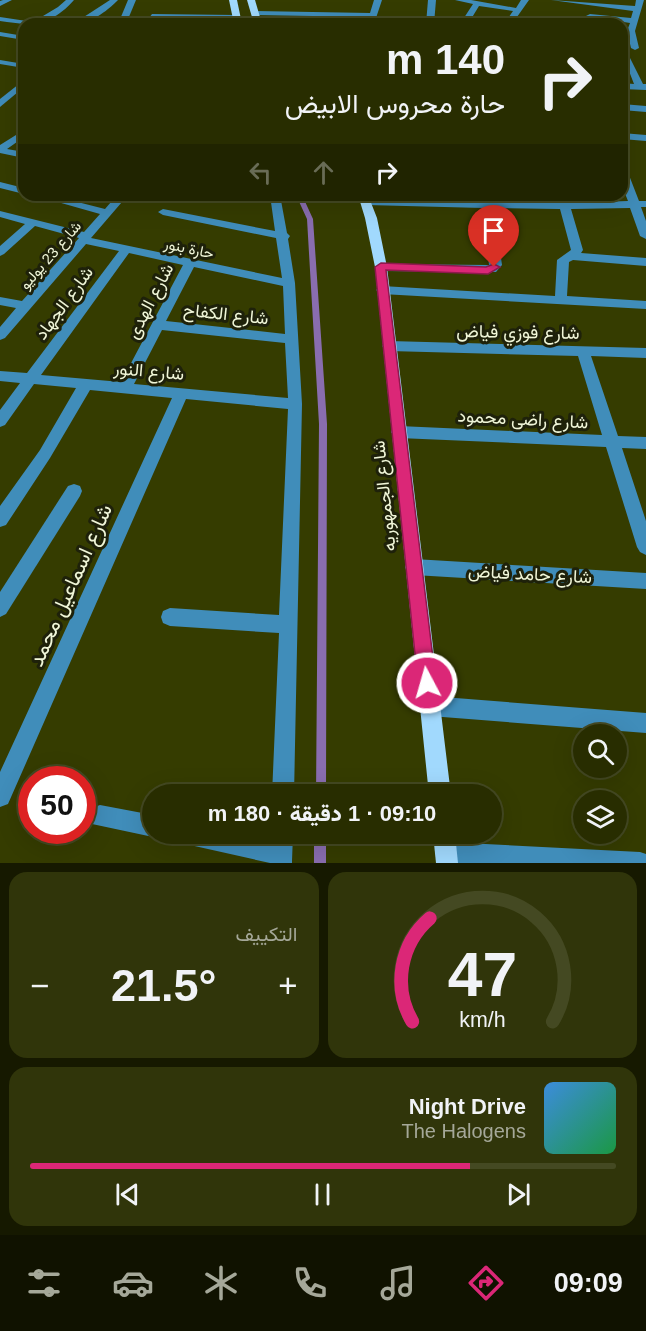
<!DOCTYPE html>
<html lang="ar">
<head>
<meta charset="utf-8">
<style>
	:root { --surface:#282d00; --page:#30350a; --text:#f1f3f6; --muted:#a5a899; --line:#444922; --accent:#db2777 }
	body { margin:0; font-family:Arial,Vazirmatn,sans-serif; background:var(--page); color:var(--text); direction:rtl; height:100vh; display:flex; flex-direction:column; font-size:22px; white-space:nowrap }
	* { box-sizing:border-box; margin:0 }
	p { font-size:20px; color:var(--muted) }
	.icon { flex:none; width:33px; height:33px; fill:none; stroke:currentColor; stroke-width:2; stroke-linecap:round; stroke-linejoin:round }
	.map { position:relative; height:863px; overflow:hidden; direction:ltr }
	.side { display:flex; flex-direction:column; gap:9px; padding:9px; background:#161900; flex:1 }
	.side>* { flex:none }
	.guide { position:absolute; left:18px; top:18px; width:610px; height:183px; border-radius:18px; box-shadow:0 6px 24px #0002,0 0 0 2px var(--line); direction:rtl; background:#282d00; color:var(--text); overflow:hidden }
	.fabs { position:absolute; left:573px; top:724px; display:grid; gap:12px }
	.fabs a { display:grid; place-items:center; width:54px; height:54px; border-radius:50%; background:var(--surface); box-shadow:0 6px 24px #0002,0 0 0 2px var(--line); font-size:30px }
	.speed { position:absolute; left:18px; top:766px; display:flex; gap:12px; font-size:30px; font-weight:700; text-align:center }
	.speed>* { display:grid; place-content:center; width:78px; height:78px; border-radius:50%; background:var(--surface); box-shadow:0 6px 24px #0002,0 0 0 2px var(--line); line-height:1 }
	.speed .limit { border:9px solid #d22; background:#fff; color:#111 }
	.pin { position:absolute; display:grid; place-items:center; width:51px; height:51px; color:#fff; margin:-62px -26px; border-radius:50% 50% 50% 0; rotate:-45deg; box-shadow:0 0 6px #0007 }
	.pin .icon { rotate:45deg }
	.me { position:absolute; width:66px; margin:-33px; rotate:354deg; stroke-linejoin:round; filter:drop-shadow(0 0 4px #0008) }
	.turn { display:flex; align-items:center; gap:21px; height:126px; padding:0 24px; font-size:27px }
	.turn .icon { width:78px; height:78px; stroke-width:2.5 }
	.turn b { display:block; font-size:42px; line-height:51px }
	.lanes { display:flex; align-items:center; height:57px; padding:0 24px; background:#0003; justify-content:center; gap:30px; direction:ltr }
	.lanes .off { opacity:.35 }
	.big { font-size:45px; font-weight:800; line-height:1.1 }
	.side .card { flex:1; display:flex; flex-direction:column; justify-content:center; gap:9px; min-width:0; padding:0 21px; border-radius:18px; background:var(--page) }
	.side .dial { align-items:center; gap:0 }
	.dial svg { height:156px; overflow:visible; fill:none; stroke:var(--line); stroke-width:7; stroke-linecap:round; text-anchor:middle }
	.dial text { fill:var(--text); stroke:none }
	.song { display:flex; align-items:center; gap:18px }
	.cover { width:72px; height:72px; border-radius:9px; background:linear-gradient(135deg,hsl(210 70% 55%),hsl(140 70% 35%)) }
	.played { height:6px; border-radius:3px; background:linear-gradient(90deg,var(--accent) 75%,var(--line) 75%) }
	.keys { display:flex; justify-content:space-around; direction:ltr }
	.heat { display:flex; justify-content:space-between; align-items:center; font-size:33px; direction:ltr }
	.side .tiles { flex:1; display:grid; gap:9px; grid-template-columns:1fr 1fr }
	.card:last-child { grid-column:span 2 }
	.trip { position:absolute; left:142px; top:784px; width:360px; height:60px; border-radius:30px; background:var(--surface); box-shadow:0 6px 24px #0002,0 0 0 2px var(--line); font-weight:800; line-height:60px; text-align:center; direction:rtl }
	.dock { display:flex; height:96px; justify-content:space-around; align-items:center; background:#101200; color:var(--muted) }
	.dock .icon { width:42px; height:42px }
	.dock .active { color:var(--accent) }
	.dock b { font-size:27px; color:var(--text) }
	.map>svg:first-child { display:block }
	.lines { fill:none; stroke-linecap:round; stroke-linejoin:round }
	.stream { fill:#896daf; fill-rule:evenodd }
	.minor { fill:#408dba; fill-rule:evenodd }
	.major { fill:#a1d9fd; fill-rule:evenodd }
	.route { fill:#db2777; stroke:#8e194d; stroke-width:1.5 }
	.labels { text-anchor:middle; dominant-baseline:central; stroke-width:6; stroke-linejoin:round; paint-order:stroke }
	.far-street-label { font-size:15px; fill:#f0f6d8; stroke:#1e210a }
	.street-label { font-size:18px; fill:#f0f6d8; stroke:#1e210a }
	.near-street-label { font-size:21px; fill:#f0f6d8; stroke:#1e210a }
</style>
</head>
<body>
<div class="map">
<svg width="646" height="863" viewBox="0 0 646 863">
	<rect width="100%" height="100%" fill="#353c00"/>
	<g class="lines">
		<g class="stream">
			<polygon points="296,195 302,195 313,219 327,424 326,795 316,795 319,424 307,219"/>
			<rect x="314" y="834" width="12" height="29"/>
		</g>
		<g class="minor">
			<polygon points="3,0 12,0 0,6 0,1"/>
			<path d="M66,0h8c-23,26 -43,26 -74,21v-4l33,5 25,-15z"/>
			<path d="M110,0h8c-12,12 -28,24 -45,24z"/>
			<polygon points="128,0 136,0 126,24 118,24"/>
			<polygon points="374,0 382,0 374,24 366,24 369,17 255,15 251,13 255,11 370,13"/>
			<polygon points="428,0 436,0 434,24 426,24"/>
			<polygon points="455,0 471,0 516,8 521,0 529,0 512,24 504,24 513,11 479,6 468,24 460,24 473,4"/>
			<polygon points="551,0 635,6 636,0 644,0 635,31 639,48 635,50 631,48 627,31 630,23 586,16 590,14 631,18 633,11"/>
			<polygon points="152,14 236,15 240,17 236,19 149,18"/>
			<polygon points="546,18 574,22 578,24 543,22"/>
			<polygon points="0,32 24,36 24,40 0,36"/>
			<polygon points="624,58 630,58 643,84 646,84 646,90 622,89 622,83 634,84"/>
			<polygon points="0,60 24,64 24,68 0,64"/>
			<polygon points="24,80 24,87 0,107 0,99"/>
			<polygon points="622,104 646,106 646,112 622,110"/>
			<polygon points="24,130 24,137 7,149 24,152 24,158 0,153 0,145"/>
			<polygon points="622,133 646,135 646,141 622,139"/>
			<polygon points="622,167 627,170 639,201 646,201 646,207 641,207 646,221 646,239 640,236 630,208 571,209 583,250 581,253 646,258 646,266 573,260 569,262 567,296 646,301 646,309 382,294 376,290 382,286 555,296 557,260 571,250 560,209 494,208 502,265 496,272 381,271 377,270 377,264 489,265 483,208 367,205 362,202 363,200 558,203 556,195 566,195 569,203 628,201 622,186"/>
			<polygon points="0,182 24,188 24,194 0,188"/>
			<path d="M33,195h17l55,14 12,-14h11l-37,43 191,40 -6,-40 -113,-23 -5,-3 5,-3 112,22 -5,-36h10l7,38 3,3 -2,3 7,44 7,121 -8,391h-22l7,-162 -109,-7 -7,-3 -2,-6 2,-6 7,-3 109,7 9,-206 -102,-10 -178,405 -8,3v-35l172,-374 -82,-8 -40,68 -44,67 -6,2v-21l40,-56 36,-62 -42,-4 -29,41 -5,2v-17l20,-27 -20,-2v-10l27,2 92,-122 -33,-7 -81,94 -5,2v-13l16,-19 -16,-3v-8l22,4 57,-63 -44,-12 -31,28 -4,2v-10l25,-22 -25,-7v-6l84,21 16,-18zM129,253l54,12 -62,117 -80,-7zM194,267l89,19 2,48 -119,-13zM162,330l123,13 3,55 -154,-14z"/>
			<polygon points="389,341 646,348 646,358 591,356 618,436 646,437 646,449 622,448 646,521 646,555 640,552 637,547 606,447 399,438 394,436 391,432 394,428 399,426 602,435 578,356 389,351 382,346"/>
			<polygon points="74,484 80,486 82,491 80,496 6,614 0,617 0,592 68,486"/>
			<polygon points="414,559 646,573 646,589 414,575 408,573 405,567 408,561"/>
			<polygon points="430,696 646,713 646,733 430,716 423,713 420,706 423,699"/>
			<polygon points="100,805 153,815 153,834 161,834 153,837 92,824 89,816 92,808"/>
			<polygon points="179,834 244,834 271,839 271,834 293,834 292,861 292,863 270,863 190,845 182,842"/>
			<polygon points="446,842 640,852 646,854 646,863 443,863 438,861 435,853 438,845"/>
		</g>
		<g class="major">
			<polygon points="229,0 237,0 242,24 234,24"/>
			<polygon points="247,0 255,0 262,24 254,24"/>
			<polygon points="358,195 368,195 377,218 387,267 451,795 429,795 375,267 365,218"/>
			<polygon points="433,834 455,834 458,863 436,863"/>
		</g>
	</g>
	<polygon class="route" points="381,263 486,267 494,264 500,267 488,274 386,270 436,683 433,689 427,692 421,689 418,683 375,267"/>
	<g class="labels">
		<g class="far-street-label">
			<text transform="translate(189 248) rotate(12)">حارة بنور</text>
			<text transform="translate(50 255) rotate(-49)">شارع 23 يوليو</text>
		</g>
		<g class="street-label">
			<text transform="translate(150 301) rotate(-63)">شارع الهدى</text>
			<text transform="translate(64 303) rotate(-54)">شارع الجهاد</text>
			<text transform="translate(226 314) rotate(6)">شارع الكفاح</text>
			<text transform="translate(518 332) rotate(1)">شارع فوزي فياض</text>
			<text transform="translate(149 371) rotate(5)">شارع النور</text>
			<text transform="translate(523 419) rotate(3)">شارع راضى محمود</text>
			<text transform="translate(384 496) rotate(-96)">شارع الجمهوريه</text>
			<text transform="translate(530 574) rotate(3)">شارع حامد فياض</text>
		</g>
		<g class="near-street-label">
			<text transform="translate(70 585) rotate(-66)">شارع اسماعيل محمد</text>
		</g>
	</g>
</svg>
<div class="fabs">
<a><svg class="icon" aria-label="search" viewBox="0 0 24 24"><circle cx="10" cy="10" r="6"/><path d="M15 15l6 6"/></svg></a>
<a><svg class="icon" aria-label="layers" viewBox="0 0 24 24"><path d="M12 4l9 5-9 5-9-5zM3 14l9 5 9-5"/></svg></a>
</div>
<div class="speed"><div class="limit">50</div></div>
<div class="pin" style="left:494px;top:267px;background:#d93025"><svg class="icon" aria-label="arrive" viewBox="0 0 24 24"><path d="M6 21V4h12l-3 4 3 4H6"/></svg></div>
<svg class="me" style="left:427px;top:683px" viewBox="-20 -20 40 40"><circle r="17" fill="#db2777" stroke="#fff" stroke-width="3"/><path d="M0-11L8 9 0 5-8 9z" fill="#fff"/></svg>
<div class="trip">09:10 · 1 دقيقة · 180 m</div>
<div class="guide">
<div class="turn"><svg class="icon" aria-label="right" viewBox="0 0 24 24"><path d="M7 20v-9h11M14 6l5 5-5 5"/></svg><div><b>140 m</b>حارة محروس الابيض</div></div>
<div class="lanes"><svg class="icon off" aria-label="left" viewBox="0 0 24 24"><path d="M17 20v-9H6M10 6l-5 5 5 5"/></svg><svg class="icon off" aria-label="ahead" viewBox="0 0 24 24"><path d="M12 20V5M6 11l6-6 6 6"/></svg><svg class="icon" aria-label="right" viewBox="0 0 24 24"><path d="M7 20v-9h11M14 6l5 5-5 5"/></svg></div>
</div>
</div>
<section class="side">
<div class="tiles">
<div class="card dial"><svg viewBox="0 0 100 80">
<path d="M14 69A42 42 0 1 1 86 69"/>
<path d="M14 69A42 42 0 0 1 23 16" stroke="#db2777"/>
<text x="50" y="56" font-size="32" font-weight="700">47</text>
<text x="50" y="72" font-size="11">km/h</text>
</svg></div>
<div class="card"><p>التكييف</p>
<div class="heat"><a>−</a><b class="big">21.5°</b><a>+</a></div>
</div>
<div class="card">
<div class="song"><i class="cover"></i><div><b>Night Drive</b><p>The Halogens</p></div></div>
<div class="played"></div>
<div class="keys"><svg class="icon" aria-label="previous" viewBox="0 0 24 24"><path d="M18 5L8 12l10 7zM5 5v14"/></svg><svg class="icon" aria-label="pause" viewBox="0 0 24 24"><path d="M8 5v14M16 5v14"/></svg><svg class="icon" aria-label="next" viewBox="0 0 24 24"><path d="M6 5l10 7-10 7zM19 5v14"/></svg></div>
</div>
</div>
</section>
<nav class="dock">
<b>09:09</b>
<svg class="icon active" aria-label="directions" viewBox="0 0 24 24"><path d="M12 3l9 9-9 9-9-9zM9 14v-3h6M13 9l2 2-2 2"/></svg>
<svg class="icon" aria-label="music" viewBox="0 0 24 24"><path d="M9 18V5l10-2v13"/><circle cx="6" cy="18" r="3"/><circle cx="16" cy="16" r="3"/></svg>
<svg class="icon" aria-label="phone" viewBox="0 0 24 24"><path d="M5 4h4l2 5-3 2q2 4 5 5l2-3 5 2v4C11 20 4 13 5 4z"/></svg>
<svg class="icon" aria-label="climate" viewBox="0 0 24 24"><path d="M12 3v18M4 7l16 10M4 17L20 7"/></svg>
<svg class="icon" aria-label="car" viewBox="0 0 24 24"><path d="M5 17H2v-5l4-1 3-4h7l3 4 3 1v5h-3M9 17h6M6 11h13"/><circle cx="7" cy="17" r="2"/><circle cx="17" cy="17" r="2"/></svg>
<svg class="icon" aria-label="filters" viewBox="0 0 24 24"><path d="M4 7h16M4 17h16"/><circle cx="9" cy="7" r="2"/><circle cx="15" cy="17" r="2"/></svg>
</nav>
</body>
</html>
